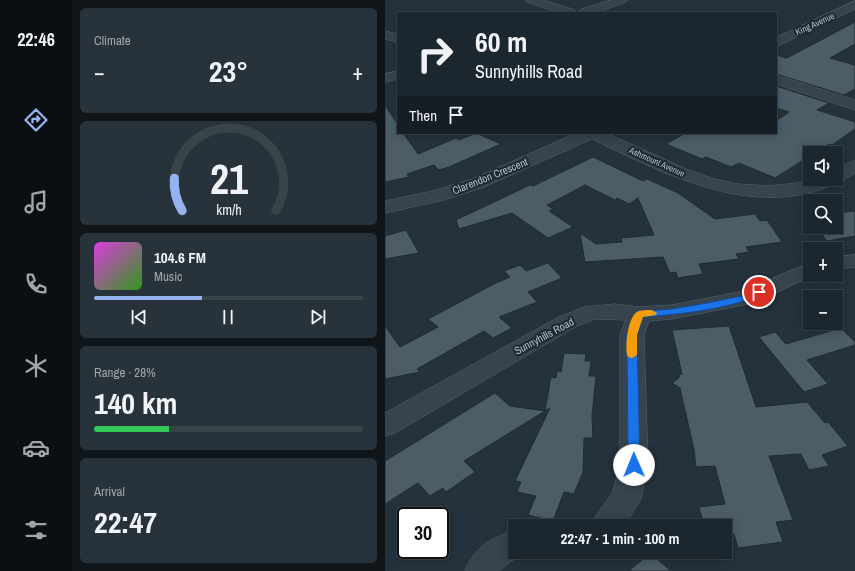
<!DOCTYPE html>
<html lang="en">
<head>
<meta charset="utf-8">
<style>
	:root { --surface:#1b262e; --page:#28323a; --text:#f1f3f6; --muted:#a0a5aa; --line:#39434a; --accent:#95b2f1 }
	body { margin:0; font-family:"Archivo Narrow",sans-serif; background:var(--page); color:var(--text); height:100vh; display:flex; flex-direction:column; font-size:15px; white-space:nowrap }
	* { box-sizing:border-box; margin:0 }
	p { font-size:13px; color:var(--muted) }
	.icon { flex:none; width:22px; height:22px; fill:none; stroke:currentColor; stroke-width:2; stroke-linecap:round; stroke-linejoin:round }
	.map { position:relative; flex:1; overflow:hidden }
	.sheet { display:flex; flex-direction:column; gap:8px; padding:8px; background:#0f1519; width:313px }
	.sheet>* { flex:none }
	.hud { position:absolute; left:12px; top:12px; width:380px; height:122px; border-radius:0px; box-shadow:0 2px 10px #0003,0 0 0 1px var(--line); background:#1b262e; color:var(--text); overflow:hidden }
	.buttons { position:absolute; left:418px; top:146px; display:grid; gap:8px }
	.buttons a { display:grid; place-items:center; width:40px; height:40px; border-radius:0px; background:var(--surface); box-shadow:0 2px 10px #0003,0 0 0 1px var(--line); font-size:20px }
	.speed { position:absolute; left:12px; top:507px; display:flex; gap:8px; font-size:20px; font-weight:700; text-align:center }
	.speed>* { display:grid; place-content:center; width:52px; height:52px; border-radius:50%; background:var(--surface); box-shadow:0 2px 10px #0003,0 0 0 1px var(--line); line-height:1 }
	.speed .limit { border:2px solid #111; border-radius:6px; background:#fff; color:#111 }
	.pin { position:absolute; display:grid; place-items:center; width:34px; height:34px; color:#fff; margin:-17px; border:2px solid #fff; border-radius:50%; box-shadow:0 1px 4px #0007 }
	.me { position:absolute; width:44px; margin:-22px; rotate:359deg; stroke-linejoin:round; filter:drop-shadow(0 0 3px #0008) }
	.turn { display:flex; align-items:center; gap:14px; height:84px; padding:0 12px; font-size:18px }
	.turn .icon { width:52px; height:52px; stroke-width:2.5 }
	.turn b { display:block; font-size:28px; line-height:34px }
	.then { display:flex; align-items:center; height:38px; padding:0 12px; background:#0003; gap:8px; font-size:15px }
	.big { font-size:30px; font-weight:700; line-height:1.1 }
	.sheet .tile { flex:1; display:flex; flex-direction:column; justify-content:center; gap:6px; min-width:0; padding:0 14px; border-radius:6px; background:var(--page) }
	.sheet .dial { align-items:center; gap:0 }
	.dial svg { height:104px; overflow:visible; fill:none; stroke:var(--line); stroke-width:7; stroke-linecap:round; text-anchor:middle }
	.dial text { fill:var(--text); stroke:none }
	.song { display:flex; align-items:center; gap:12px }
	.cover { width:48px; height:48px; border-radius:6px; background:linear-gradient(135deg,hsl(300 70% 55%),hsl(110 70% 35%)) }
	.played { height:4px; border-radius:2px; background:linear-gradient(90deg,var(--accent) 40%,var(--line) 40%) }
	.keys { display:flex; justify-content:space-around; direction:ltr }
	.heat { display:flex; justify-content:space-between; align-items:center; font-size:22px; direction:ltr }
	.charge { height:6px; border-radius:3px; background:linear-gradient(90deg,#34c759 28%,var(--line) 0) }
	.trip { position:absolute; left:123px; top:519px; width:224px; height:40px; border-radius:0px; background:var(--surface); box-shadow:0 2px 10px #0003,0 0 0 1px var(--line); font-weight:700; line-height:40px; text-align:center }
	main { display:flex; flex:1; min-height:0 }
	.tabs { display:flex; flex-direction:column; width:72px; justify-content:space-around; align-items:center; background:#0b0f12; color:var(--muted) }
	.tabs .icon { width:28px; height:28px }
	.tabs .on { color:var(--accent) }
	.tabs b { font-size:18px; color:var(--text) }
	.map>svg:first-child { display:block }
	.building { fill:#4c5d68; stroke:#1f2b34 }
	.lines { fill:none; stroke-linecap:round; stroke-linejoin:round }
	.minor-casing { stroke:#56626b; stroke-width:1 }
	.minor { fill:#37444d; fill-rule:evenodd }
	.route { fill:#1a73e8; stroke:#114b97 }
	.slow { fill:#f59e0b }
	.labels { text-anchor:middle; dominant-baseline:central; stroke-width:4; stroke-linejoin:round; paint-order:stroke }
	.far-street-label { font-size:9px; fill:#b3bfc8; stroke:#1d2932 }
	.street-label { font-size:11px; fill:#b3bfc8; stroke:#1d2932 }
</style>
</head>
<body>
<main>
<nav class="tabs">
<b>22:46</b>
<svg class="icon on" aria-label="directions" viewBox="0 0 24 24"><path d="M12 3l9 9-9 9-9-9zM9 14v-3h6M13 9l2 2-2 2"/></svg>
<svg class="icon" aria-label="music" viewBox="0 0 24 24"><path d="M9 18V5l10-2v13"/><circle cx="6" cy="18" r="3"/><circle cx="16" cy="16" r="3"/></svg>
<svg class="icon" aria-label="phone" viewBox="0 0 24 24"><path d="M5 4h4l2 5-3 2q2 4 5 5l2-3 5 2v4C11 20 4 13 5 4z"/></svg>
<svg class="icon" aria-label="climate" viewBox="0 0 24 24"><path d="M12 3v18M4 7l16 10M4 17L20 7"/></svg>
<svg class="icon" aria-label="car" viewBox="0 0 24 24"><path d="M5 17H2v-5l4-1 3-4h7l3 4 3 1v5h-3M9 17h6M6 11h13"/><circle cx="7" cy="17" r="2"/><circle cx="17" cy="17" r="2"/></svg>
<svg class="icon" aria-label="filters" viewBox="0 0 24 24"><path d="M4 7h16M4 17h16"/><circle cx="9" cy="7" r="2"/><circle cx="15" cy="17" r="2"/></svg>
</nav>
<section class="sheet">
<div class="tile"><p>Climate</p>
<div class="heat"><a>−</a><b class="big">23°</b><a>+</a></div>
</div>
<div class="tile dial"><svg viewBox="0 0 100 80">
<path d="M14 69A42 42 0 1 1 86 69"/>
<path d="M14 69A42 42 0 0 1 8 44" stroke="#95b2f1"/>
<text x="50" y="56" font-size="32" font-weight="700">21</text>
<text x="50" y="72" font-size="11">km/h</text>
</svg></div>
<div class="tile">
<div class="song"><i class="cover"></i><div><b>104.6 FM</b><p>Music</p></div></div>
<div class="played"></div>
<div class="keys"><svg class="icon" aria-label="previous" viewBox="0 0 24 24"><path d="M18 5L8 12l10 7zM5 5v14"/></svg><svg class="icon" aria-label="pause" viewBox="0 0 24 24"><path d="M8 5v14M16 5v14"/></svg><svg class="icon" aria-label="next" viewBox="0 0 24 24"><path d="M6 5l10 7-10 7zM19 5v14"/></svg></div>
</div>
<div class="tile"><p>Range · 28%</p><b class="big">140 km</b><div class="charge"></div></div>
<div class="tile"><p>Arrival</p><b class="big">22:47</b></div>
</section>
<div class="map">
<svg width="470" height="571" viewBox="0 0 470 571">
	<rect width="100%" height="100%" fill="#24323d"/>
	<g class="building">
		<polygon points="470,22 470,44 445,58 470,65 470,89 459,95 391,74 391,55 402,58"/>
		<polygon points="391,86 444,103 432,110 470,122 470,129 447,145 444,144 429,153 425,153 425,156 390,178 354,163 346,167 321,157 317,159 281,144 301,133 391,133 391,121 404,112 391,108"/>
		<polygon points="0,105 13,125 13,133 18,133 33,154 71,138 74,140 91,133 116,144 64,167 54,170 49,165 22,174 24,177 0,182"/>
		<polygon points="208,157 258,181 262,179 293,193 330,219 370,214 375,221 382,220 397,242 361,247 364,252 351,254 354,259 314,264 318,274 293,278 291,272 285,273 278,257 200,262 195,233 211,244 237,242 236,238 269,235 253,198 244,204 232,198 230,200 200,185 162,205 168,209 164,211 188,227 163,238 127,213 74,229 71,220 145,185 148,186"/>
		<polygon points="470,211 470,236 442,241 431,227 451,227 451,213"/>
		<polygon points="21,230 34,253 0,259 0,236"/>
		<polygon points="163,263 177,278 143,292 152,302 114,317 127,328 108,338 99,331 32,369 35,372 0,379 0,326 15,347 53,327 43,319 111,283 125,277 119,271 135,265 141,271"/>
		<polygon points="344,326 371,407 422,402 440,423 443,422 463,446 437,455 444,466 424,470 416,454 384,456 408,520 391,522 398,542 353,548 349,534 340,535 340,526 319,526 314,507 340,504 330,466 311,467 309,450 295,388 287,383 294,378 294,375 297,374 287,330"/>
		<polygon points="456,328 470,342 470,345 422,360 443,384 419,392 374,337 390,332 401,344"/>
		<polygon points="179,353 201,354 200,361 206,361 204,376 211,376 207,416 208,438 199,438 198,472 189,494 179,492 168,521 143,515 151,496 132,492 136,482 130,481 165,408 160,411 166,377 171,378 172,371 176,372"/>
		<polygon points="110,393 125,406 160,411 79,461 90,472 61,492 58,488 45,496 33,483 0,504 0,461"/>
		<polygon points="265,553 286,571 244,571"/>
	</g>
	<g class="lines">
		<g class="minor-casing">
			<g id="minor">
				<polygon points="140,0 158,0 190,10 192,13 174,13 142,2"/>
				<polygon points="226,0 243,0 241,2 211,13 193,13 195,10"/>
				<polygon points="470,1 470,9 391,47 391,38"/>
				<polygon points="0,31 13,34 13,42 0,39"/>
				<polygon points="13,71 13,79 0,82 0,74"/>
				<polygon points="391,75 470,100 470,110 391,84"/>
				<path d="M192,133h29l80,36 28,10 24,5 30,2 30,-3 14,-4h24v-10l19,-9v13c-86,55 -182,5 -263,-34l-108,48 -40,13 -59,13v-12l48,-10 39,-12z"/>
				<polygon points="470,255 470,267 451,269 451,257"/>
				<polygon points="425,263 425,275 429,275 368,303 287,319 264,321 259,335 263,465 256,499 239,526 206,526 210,517 227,494 235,465 235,335 241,320 210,319 190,327 10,433 0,436 0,413 174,317 199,307 230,304 255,307 287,305 354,292"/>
				<path d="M130,530v22h12l-1,2 -15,7 -12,10h-34c11,-26 25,-32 50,-41z"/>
			</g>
		</g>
		<use href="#minor" class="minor"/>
	</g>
	<path class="route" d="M374,289l3,1v4c-36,16 -80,20 -119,23l-6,18 3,130 -2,4h-8l-2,-4 -1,-130 9,-23 36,-3 35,-6 35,-7z"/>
	<path class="slow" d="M267,310l5,3 -1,2 -13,2 -6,18v20l-5,3 -4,-1c-4,-8 0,-40 9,-45 3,-2 11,-2 15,-2z"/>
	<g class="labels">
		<g class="far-street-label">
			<text transform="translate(430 24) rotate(-25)">King Avenue</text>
			<text transform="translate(272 162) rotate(24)">Ashmount Avenue</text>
		</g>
		<g class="street-label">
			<text transform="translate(105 176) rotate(-22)">Clarendon Crescent</text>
			<text transform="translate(159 336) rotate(-28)">Sunnyhills Road</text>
		</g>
	</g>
</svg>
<div class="buttons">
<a><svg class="icon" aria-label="sound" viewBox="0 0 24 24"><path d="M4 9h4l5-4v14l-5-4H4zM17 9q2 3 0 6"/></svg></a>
<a><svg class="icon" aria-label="search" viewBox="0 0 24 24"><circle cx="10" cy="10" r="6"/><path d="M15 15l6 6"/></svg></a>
<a>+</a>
<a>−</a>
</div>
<div class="speed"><div class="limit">30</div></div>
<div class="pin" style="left:374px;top:292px;background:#d93025"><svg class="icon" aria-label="arrive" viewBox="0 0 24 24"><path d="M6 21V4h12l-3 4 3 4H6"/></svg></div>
<svg class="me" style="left:249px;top:465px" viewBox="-20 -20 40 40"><circle r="19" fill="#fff"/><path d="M0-13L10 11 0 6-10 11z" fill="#1a73e8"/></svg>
<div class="trip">22:47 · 1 min · 100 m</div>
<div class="hud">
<div class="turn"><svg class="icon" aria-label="right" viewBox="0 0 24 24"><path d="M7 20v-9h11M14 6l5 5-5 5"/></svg><div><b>60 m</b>Sunnyhills Road</div></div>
<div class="then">Then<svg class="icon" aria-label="arrive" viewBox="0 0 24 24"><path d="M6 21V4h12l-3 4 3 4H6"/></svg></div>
</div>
</div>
</main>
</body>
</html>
